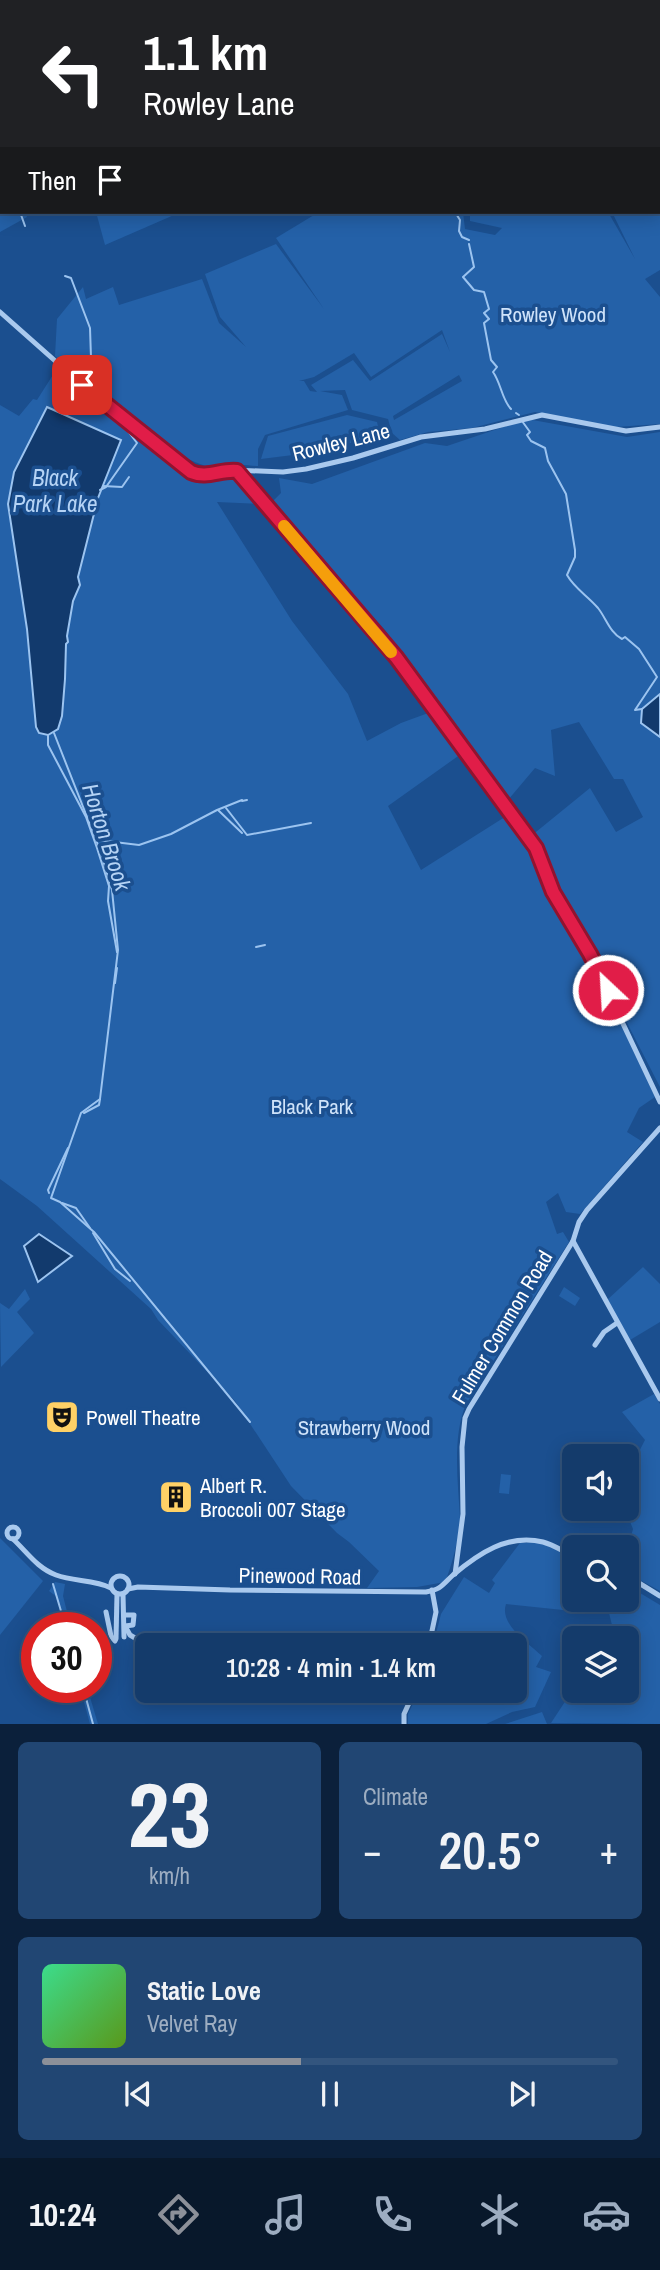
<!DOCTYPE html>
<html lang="en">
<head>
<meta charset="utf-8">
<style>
	:root { --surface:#143b6b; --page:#214673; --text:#f1f3f6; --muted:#9dadc1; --line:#33557e; --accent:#8c9099 }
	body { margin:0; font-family:"Archivo Narrow",sans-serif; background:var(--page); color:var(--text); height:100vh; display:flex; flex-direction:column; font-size:26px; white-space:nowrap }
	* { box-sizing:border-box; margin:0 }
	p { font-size:23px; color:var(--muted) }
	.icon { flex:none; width:38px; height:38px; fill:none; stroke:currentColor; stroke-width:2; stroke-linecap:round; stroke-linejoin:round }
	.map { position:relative; height:1724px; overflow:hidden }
	.side { display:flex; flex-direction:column; gap:18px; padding:18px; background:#0b203b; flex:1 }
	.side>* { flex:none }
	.hud { position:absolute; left:0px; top:0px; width:662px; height:214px; box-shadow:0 4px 18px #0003,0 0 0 2px var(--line); background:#202124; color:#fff; overflow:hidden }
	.controls { position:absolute; left:562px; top:1444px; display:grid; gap:14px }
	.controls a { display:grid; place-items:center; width:77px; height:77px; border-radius:10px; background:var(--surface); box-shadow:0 4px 18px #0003,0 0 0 2px var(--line); font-size:35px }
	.speed { position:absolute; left:21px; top:1612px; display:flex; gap:14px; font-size:35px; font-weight:700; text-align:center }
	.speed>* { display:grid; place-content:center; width:91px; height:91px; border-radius:50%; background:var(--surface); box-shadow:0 4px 18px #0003,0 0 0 2px var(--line); line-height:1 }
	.speed .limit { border:10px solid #d22; background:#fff; color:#111 }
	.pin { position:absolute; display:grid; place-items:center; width:60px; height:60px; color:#fff; margin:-30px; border-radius:14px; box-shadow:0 4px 10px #0006 }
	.me { position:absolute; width:77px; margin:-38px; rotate:335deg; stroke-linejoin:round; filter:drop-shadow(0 0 5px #0008) }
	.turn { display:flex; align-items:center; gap:24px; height:147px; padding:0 28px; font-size:32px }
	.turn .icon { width:91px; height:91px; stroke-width:2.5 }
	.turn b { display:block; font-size:49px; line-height:60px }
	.then { display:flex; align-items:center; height:66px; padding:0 28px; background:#0003; gap:14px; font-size:26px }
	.big { font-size:52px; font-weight:600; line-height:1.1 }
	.side .tile { flex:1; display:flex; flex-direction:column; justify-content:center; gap:10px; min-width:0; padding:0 24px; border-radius:10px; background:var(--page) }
	.side .dial { align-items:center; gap:0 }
	.dial b { font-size:91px; line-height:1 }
	.song { display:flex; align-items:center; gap:21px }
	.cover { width:84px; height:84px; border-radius:10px; background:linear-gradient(135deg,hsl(150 70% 55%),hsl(90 70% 35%)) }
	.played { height:7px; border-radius:4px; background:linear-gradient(90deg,var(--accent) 45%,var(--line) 45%) }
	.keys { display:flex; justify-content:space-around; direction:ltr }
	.heat { display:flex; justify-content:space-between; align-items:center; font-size:38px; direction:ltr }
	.side .tiles { flex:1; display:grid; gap:18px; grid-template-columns:1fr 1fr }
	.tile:last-child { grid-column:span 2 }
	.trip { position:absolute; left:135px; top:1633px; width:392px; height:70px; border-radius:10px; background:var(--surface); box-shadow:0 4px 18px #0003,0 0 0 2px var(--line); font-weight:600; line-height:70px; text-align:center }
	.tab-bar { display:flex; height:112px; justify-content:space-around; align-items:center; background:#08182b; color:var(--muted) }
	.tab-bar .icon { width:49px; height:49px }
	.tab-bar .active { color:var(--accent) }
	.tab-bar b { font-size:32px; color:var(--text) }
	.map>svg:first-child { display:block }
	.green { fill:#2461a8; fill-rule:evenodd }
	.water { fill:#123a6d; stroke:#9cc4f0; stroke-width:2 }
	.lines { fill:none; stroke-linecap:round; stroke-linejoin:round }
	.stream { stroke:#9cc4f0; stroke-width:2 }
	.minor { stroke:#a9c9ee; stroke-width:5 }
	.route-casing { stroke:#92132f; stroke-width:18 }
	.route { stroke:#e11d48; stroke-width:12 }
	.slow { stroke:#f59e0b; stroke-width:12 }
	.labels { text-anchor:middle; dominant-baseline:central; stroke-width:7; stroke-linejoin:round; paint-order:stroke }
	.park-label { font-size:21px; fill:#cfe3fa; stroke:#1b4f8f }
	.street-label { font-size:21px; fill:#fff; stroke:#1b4f8f }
	.poi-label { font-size:21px; fill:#fff; stroke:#1b4f8f; text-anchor:start }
	.water-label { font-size:23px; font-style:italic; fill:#b5d3f5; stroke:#1b4f8f }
</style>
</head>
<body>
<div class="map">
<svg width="660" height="1724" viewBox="0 0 660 1724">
	<rect width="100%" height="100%" fill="#1b4f8f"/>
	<g class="green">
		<path d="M469,0h191v270l-15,9 15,18v127l-45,3 -80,-15 -63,16 -44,4 -28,8 -8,-7 -4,-14 -36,-9 -7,-20 -25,1 22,4 6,15 -83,25 -7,14v17c-7,0 -14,-2 -22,-1 -7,0 -14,4 -21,3 -51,-9 -121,-77 -160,-112l2,-37 26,-32 3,12 27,-12 6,18 83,-26 17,44 27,24 -26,-30 -15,-43 71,-30 48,65 -48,-71 43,-26h144l2,17 30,6 7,-7 -32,-7v-9h138l27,47 -23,-47h48v-210zM442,330l8,22 -8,-18 -72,47 -17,-21 -42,25 6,7 -7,-1 -6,-10h-5l15,-4 40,-24 17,24zM459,375l3,6 -68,39 -1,-4z"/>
		<polygon points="0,6 2,212 25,212 27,217 0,232"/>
		<polygon points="96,212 173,212 174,215 105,245"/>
		<path d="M56,370l33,23 18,17 30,19 62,51c41,-9 35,-7 60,24l-42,-2 75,119 56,73 19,47 34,-18 30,-11 30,42 -73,52 33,64 87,-55 26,36 17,45 45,76 59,125 -16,11 -12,24 16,10 -63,72 -14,-2 -8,-19 -12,9 11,32 6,-2 6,10 -103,162c-14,33 -8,78 -6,114 1,13 -9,51 -15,64l-28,5 -50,1 12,-17 -30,-29 -12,-9 -46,-47 -56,-85 -77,-81 -7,-11 -114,-103 -37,-27v-774l19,11 14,-17 4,1z"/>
		<polygon points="347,415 377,422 380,435 317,452 261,459 268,436"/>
		<polygon points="527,419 627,437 660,432 660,1087 531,836 590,788 616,832 643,817 623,779 614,779 579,722 551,730 555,776 535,768 508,800 385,630 269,505 281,493 279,478 312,484 425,443 447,446"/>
		<polygon points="643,1267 660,1284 660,1322 630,1340 607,1300"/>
		<polygon points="564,1287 580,1298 575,1306 559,1296"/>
		<polygon points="25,1289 30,1299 17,1312 34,1333 1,1367 0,1303 9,1309"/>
		<polygon points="654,1394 660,1404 660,1591 627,1573 627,1551 633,1529 625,1509 626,1508 627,1475 645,1440 622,1412"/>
		<polygon points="501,1474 511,1475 509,1494 499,1493"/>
		<polygon points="0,1538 43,1581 0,1635"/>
		<path d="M538,1542l36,14v44h52l1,-20 3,7 30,18v119l-109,-1 21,-32 54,-1v-52h-14l1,-9 -5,-20 -15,4 -5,-2 -3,-6 -12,-2v5l-10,2 -57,-6c-7,20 22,39 36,52l-6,11 15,5 -16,35 -23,5 -26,12h-78v-10l11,-23 95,-1v-45h-81l8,-31 23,-37 25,16 6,-10 -3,-3 28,-37z"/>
		<polygon points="55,1582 65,1584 63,1596 71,1627 65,1627 57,1597 49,1591"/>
		<polygon points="80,1687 87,1687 98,1724 90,1724"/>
		<polygon points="542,1712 547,1724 505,1724"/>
	</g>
	<g class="water">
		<polygon points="0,16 2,133 0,134"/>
		<polygon points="47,407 121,440 98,498 78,577 80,585 73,601 67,636 68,642 66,644 65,679 62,716 58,729 48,735 39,733 36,727 27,629 8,504 14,472"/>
		<polygon points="660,694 660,737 641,723 642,709"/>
		<polygon points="39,1234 72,1256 38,1282 24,1246"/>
	</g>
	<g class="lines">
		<g class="stream">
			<polyline points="474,2 474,0"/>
			<polyline points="0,152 2,157"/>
			<polyline points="20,212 25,226"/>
			<polyline points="455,212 460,220 459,231 462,237 469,240"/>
			<path d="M469,244l5,23 -11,10 11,13 10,2 5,17 -5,4 5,6 -5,4 7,37 6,7 -4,5c8,11 9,28 18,37"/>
			<polyline points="65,276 71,278 90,328 92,388 100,398"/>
			<polyline points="516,413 519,415"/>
			<path d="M522,421l8,11 -3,3 4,6 14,7 3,13 18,33 9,56v7l-8,18c8,14 20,20 31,33 8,10 12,25 24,31l3,-2 14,12 18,28 -22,33 7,-1"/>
			<polyline points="103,486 122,487 129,477"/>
			<polyline points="100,490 106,487 137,443 118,418"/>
			<polyline points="54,733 100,850 112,890 118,950 100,1099 81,1113 51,1198 60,1202 94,1232 250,1422"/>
			<polyline points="48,735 48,745 86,817 97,848 109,886 108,901 117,952"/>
			<polyline points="226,808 247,835 311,823"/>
			<polyline points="218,810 242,833"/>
			<polyline points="98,840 139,845 171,834 217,810 242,800 242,801 247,800"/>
			<polyline points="102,855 115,851"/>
			<polyline points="110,886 126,889"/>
			<polyline points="256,947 265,945"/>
			<polyline points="115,983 117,968"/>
			<polyline points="84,1113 99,1105 100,1099"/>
			<polyline points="49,1193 48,1190 68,1148"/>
			<polyline points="62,1203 76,1208 90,1228"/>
			<polyline points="93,1233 115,1269 130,1281"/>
			<polyline points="53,1584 66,1628"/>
			<polyline points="83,1687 93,1724"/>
		</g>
		<g class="minor">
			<polyline points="0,312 97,398 191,472 204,476 232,470 283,472 306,469 353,458 421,437 485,429 542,415 626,431 660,427"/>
			<polyline points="237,471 396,657 536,848 553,892 590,954 660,1102"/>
			<polyline points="573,1241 660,1399"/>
			<polyline points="595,1345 604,1332 617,1323"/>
			<polyline points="56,1405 69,1418"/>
			<circle cx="13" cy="1533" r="6"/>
			<path d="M13,1539c14,13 24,29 43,36 18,7 38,4 55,13"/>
			<polyline points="455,1574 463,1514 462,1447 465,1418 469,1409 573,1241 579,1222 587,1210 660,1128"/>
			<polyline points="626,1575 660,1596"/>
			<circle cx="120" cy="1585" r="9"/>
			<path d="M128,1589l10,-2 92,3 196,2c16,-3 16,-7 27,-17 25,-21 55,-42 90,-33 11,3 21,10 31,14"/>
			<polyline points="123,1594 124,1637"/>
			<polyline points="106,1612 111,1636 115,1641"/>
			<polyline points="124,1615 134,1615 133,1625 125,1626"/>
			<polyline points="125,1626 130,1635 140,1641"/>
			<polyline points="116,1639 117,1594"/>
			<polyline points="214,1642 243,1638"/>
			<polyline points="201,1643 225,1636 257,1634"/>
			<polyline points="429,1645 436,1612 432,1590"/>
			<polyline points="404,1724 404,1714 415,1690"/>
		</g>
	</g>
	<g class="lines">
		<g class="route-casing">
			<path id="route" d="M82,385l109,87c16,7 30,-3 46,-1l159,186 140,191 17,44 37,62 18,36"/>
		</g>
		<use href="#route" class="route"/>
		<polyline class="slow" points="284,526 391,652"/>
	</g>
	<defs>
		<g id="theatre-square" transform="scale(1.75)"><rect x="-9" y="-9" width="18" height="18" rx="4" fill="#ffd166" stroke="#1b4f8f"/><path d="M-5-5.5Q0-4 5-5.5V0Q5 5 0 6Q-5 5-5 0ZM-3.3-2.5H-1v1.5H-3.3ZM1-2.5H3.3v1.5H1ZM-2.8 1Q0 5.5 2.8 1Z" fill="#111"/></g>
		<g id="building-square" transform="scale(1.75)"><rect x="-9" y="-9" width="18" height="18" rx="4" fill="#ffd166" stroke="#1b4f8f"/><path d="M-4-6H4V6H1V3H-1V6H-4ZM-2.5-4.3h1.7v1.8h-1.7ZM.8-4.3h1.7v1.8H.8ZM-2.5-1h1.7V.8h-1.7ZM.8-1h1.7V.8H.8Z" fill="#111"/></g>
	</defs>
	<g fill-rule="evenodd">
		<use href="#theatre-square" x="62" y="1417"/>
		<use href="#building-square" x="176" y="1497"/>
	</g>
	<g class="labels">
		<g class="park-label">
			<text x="553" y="314">Rowley Wood</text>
			<text x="312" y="1106">Black Park</text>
			<text x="364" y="1427">Strawberry Wood</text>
		</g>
		<g class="street-label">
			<text transform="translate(341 442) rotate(-14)">Rowley Lane</text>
			<text transform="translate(502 1327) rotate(-59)">Fulmer Common Road</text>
			<text transform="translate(300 1576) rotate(1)">Pinewood Road</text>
		</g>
		<g class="poi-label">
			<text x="86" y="1417">Powell Theatre</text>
			<text x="200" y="1485">Albert R.<tspan x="200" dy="24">Broccoli 007 Stage</tspan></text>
		</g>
		<g class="water-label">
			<text x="55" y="477">Black<tspan x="55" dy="26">Park Lake</tspan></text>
			<text transform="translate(107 837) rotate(72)">Horton Brook</text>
		</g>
	</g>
</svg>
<div class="controls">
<a><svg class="icon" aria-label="sound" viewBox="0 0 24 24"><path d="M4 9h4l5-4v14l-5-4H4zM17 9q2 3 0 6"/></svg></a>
<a><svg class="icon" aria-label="search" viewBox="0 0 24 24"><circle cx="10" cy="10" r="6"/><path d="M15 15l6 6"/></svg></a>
<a><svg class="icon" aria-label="layers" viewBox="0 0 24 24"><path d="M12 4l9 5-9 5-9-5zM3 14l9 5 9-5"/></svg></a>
</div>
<div class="speed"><div class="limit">30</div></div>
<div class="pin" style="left:82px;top:385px;background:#d93025"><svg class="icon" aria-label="arrive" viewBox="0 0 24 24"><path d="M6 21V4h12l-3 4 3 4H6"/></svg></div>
<svg class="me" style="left:608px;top:990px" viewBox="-20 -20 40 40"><circle r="17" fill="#e11d48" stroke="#fff" stroke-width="3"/><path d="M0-11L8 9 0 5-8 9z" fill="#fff"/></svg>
<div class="trip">10:28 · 4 min · 1.4 km</div>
<div class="hud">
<div class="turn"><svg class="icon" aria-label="left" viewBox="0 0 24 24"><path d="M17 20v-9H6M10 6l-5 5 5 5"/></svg><div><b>1.1 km</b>Rowley Lane</div></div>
<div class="then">Then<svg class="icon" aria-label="arrive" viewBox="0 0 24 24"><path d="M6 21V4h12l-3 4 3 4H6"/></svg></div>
</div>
</div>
<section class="side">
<div class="tiles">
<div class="tile dial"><b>23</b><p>km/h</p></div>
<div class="tile"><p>Climate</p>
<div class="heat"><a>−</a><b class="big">20.5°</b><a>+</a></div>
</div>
<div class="tile">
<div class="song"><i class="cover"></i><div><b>Static Love</b><p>Velvet Ray</p></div></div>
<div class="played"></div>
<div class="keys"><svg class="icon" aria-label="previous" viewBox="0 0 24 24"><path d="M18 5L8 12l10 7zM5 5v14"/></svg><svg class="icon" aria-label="pause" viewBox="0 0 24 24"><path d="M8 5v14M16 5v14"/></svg><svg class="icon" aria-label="next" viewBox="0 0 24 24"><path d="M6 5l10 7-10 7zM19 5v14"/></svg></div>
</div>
</div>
</section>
<nav class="tab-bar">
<b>10:24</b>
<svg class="icon active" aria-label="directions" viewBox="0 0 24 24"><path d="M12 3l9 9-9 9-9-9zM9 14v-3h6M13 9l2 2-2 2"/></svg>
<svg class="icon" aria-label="music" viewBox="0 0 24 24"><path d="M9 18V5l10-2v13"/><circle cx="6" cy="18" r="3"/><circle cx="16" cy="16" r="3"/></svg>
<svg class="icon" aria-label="phone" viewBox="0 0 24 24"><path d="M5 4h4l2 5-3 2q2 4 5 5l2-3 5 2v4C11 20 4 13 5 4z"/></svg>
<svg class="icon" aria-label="climate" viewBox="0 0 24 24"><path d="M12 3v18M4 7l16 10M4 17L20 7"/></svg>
<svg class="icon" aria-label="car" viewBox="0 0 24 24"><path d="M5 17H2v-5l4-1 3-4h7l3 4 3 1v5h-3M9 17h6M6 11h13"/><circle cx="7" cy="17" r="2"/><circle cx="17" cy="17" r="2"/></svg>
</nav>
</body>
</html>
